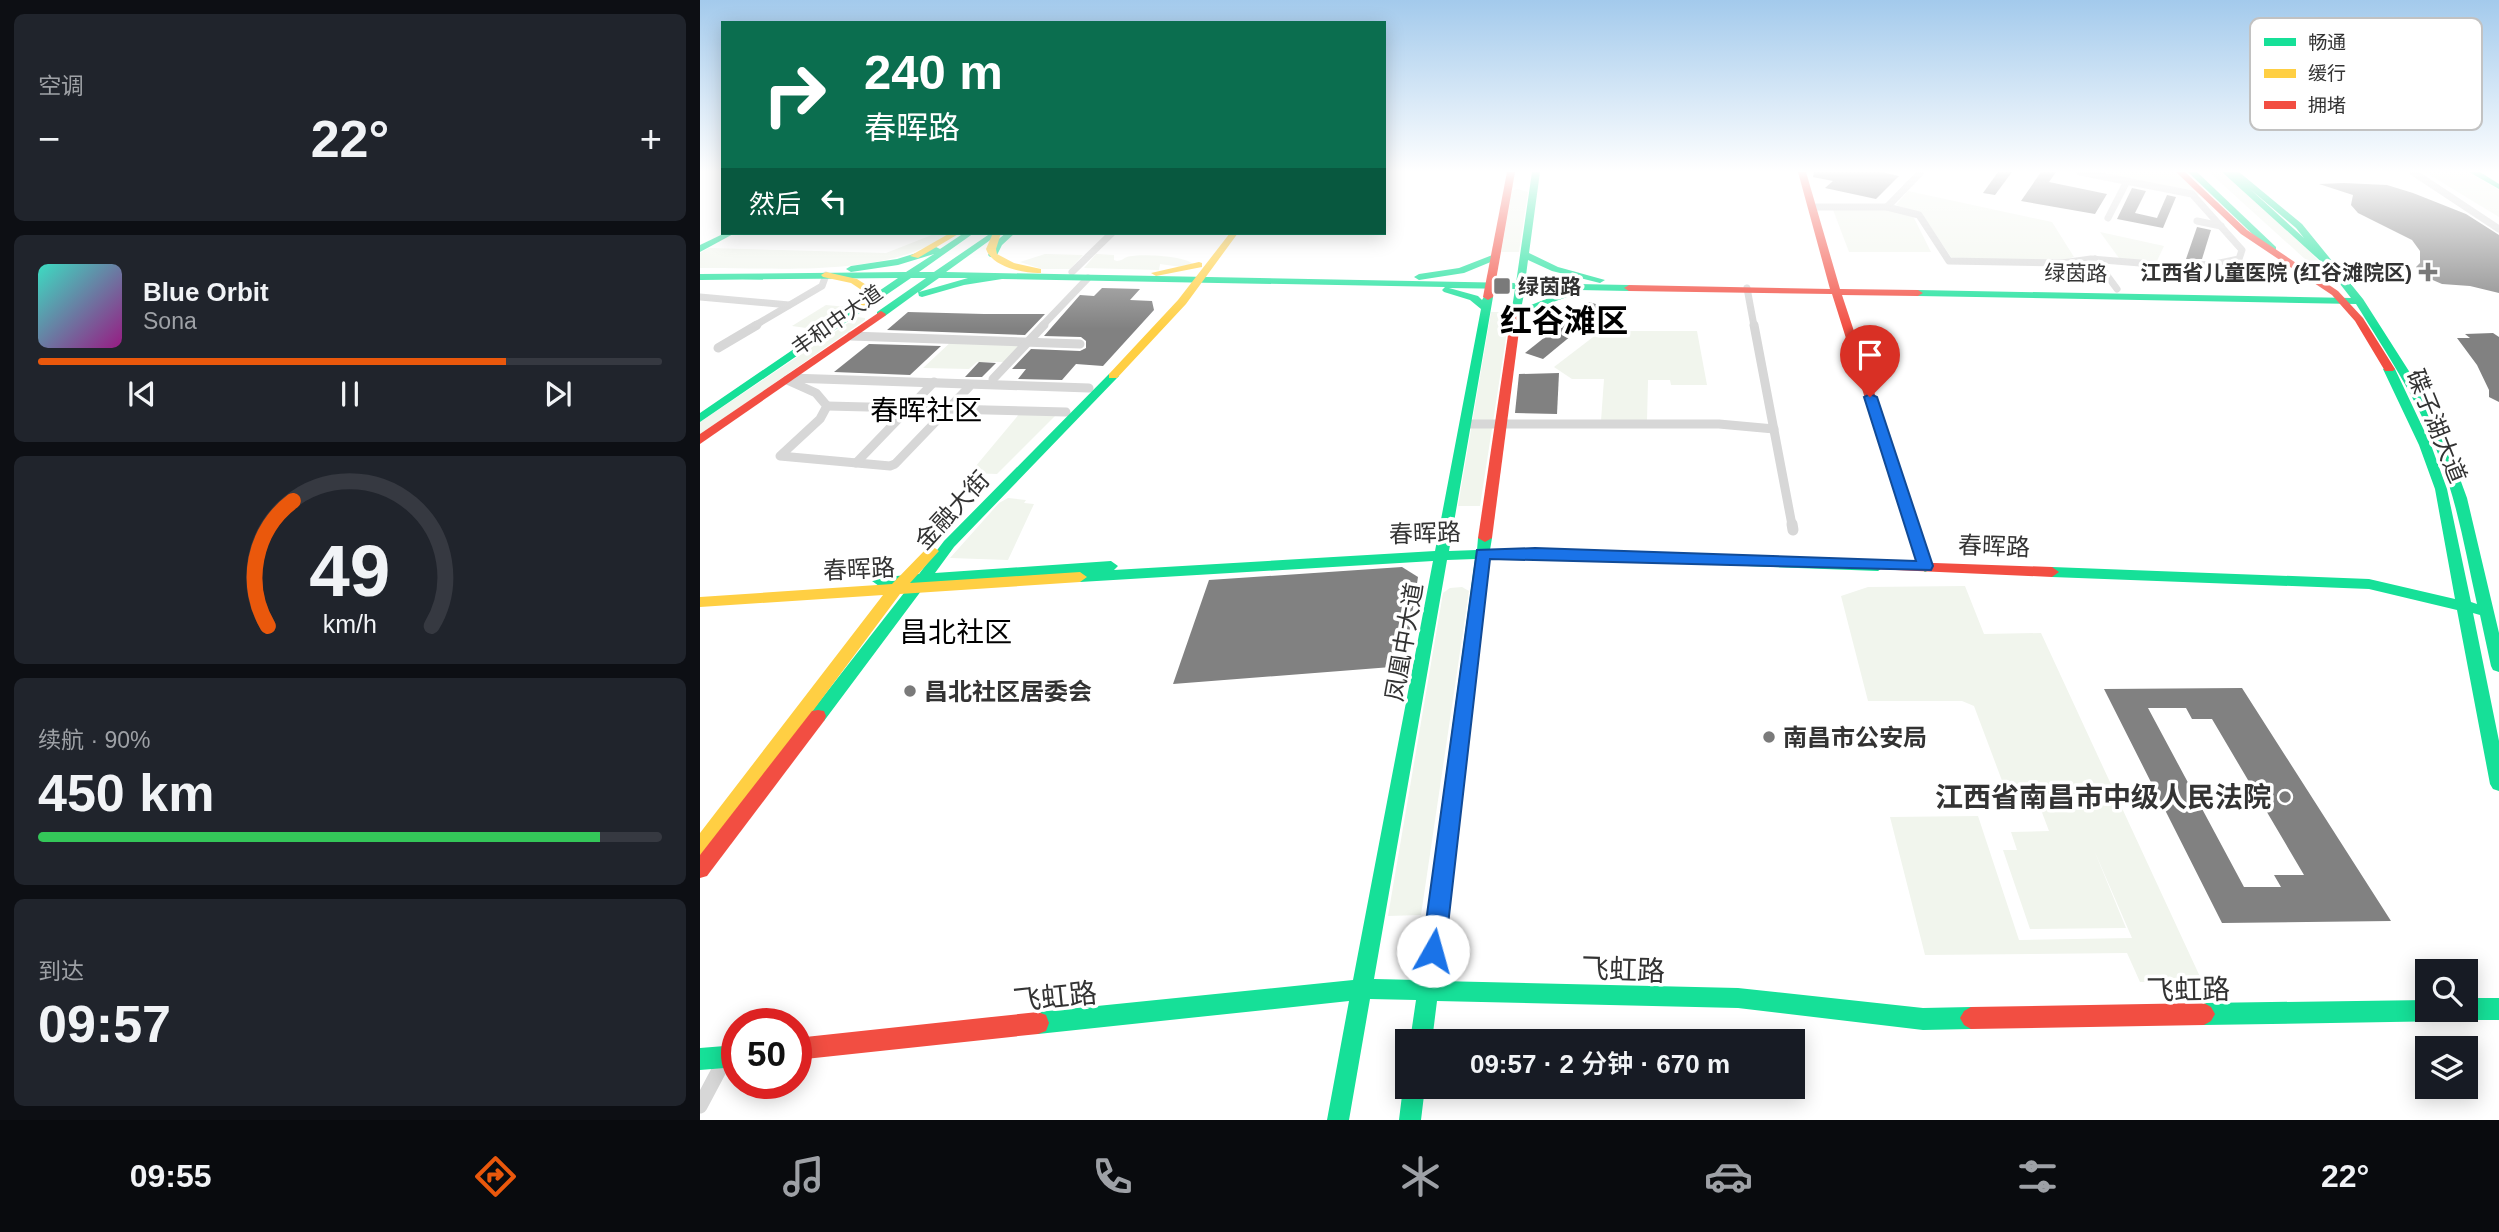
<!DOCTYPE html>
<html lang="zh">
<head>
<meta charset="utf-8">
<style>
	:root { --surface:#171b24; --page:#20242c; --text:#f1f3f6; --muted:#9ea1a6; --line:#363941; --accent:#ea580c }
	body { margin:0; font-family:Helvetica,"Noto Sans SC",sans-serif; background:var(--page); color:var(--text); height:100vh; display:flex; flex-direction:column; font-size:26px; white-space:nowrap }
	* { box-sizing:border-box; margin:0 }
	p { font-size:23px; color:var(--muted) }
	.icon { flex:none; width:38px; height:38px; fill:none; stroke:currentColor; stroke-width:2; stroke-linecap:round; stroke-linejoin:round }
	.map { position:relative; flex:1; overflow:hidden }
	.drawer { display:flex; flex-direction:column; gap:14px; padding:14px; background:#0d0f14; width:700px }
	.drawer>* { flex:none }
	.guide { position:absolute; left:21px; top:21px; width:665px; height:214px; border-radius:0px; box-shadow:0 4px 18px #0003; background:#0b6e4f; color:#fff; overflow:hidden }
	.buttons { position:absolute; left:1715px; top:959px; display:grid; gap:14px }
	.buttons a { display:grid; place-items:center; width:63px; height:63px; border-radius:0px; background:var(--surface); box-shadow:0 4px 18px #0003; font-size:35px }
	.speed { position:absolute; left:21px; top:1008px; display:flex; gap:14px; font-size:35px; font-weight:700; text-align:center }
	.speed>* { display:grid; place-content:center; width:91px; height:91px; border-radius:50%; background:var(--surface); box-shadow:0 4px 18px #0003; line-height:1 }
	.speed .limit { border:10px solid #d22; background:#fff; color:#111 }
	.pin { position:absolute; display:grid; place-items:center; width:60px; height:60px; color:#fff; margin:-72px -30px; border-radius:50% 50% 50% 0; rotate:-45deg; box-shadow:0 0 7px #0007 }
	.pin .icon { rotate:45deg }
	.me { position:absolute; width:77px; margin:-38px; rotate:7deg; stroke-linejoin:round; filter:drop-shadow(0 0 5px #0008) }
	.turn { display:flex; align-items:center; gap:24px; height:147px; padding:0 28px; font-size:32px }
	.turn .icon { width:91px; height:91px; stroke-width:2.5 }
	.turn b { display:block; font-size:49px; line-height:60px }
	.then { display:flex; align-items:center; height:66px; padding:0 28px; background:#0003; gap:14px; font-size:26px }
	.big { font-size:52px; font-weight:600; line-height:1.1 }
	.drawer .tile { flex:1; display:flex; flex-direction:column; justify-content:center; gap:10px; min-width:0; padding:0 24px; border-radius:10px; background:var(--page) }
	.drawer .dial { align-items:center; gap:0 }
	.dial svg { height:182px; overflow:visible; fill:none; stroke:var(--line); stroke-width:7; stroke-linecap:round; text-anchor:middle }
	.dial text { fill:var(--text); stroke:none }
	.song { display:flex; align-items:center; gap:21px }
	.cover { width:84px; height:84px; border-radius:10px; background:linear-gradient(135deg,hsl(170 70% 55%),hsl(310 70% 35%)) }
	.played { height:7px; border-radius:4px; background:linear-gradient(90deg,var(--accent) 75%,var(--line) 75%) }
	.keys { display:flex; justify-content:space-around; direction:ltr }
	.heat { display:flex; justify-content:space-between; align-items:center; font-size:38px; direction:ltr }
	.charge { height:10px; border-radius:5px; background:linear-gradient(90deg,#34c759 90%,var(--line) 0) }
	.trip { position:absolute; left:695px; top:1029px; width:410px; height:70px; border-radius:0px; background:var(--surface); box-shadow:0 4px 18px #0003; font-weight:600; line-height:70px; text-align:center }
	.menu { display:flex; height:112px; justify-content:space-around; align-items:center; background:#090b0e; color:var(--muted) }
	.menu .icon { width:49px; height:49px }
	.menu .selected { color:var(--accent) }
	.menu b { font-size:32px; color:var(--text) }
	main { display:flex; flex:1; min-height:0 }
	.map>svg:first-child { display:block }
	.green { fill:#f1f5ed }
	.building { fill:#818181; fill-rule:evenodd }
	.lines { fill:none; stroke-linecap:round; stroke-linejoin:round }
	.street-far3 { stroke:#d7d7d7; stroke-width:7 }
	.street-far2 { stroke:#d7d7d7; stroke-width:9 }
	.street-far1 { stroke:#d7d7d7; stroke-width:11 }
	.street { stroke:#d7d7d7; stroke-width:15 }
	.fast { fill:#16e098; fill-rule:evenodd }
	.slow { fill:#ffcf43; fill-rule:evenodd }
	.jam { fill:#f24e42; fill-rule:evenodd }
	.route { fill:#1a73e8; stroke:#114b97; stroke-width:2 }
	.poi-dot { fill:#7a7a7a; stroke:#fff; stroke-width:2.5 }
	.labels { text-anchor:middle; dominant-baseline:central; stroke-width:7; stroke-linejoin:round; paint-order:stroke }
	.far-poi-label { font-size:21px; font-weight:bold; fill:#333; stroke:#fff; text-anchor:end }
	.far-street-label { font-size:21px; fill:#333; stroke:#fff }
	.street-label { font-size:24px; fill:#333; stroke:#fff }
	.poi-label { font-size:24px; font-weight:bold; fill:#333; stroke:#fff; text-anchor:start }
	.quarter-label { font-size:28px; fill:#000; stroke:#fff }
	.near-poi-label { font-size:28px; font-weight:bold; fill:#333; stroke:#fff; text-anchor:end }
	.near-street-label { font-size:28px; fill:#333; stroke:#fff }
	.far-town-label { font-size:32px; font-weight:bold; fill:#000; stroke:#fff }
	.key { fill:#fff; stroke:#c2c2c2; stroke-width:2 }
	.key-label { font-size:19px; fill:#333 }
</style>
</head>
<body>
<main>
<section class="drawer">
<div class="tile"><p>空调</p>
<div class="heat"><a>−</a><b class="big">22°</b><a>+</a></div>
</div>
<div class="tile">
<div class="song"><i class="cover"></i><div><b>Blue Orbit</b><p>Sona</p></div></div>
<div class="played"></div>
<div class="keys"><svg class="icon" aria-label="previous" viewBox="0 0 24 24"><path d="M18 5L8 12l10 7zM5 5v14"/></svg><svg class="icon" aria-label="pause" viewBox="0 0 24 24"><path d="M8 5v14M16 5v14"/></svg><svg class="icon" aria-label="next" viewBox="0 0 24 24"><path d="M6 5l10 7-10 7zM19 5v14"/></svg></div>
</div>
<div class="tile dial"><svg viewBox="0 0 100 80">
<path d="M14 69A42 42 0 1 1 86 69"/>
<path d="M14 69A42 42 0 0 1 25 14" stroke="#ea580c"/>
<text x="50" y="56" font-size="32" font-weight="700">49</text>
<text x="50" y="72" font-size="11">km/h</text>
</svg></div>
<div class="tile"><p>续航 · 90%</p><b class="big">450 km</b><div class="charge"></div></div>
<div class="tile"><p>到达</p><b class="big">09:57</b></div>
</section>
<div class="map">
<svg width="1799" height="1120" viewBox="0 0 1799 1120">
	<rect width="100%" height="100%" fill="#fff"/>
	<g class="green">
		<polygon points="1384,172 1477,172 1500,195"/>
		<polygon points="1509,172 1522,172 1600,240 1636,281 1627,279"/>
		<polygon points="1725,172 1768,172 1799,190 1799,217"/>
		<polygon points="817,189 828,192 819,252 801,252 812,191"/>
		<polygon points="1208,191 1352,222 1374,257 1361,261 1253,260 1222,214 1196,205"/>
		<polygon points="1132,207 1182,208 1213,216 1231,252 1149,252"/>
		<polygon points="1400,232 1464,246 1456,263 1446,264 1419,258"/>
		<path d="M237,233h13c-64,46 -173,34 -250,35v-15l9,-5 177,5z"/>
		<polygon points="345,254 383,255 370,269 342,269 320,262"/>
		<path d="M396,254l18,1v5l3,1c4,0 7,-3 10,-4 12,-4 58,-1 66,7l-12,3 -21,-3 -1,6 -75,-2z"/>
		<polygon points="126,305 147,307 113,329 92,326"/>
		<polygon points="791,312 810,312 780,506 758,506"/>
		<polygon points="157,317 165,318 165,320 0,435 0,422"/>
		<polygon points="901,331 997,331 1007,385 971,385 970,380 948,380 947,421 901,421 904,379 872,379 854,367"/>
		<polygon points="253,340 326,343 306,362 277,362 269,369 223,368"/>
		<polygon points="320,413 356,415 297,474 270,473"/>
		<polygon points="308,498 326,500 324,503 334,504 308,560 250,558 299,503"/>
		<polygon points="1265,586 1284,634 1341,633 1502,981 1440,982 1427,953 1225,955 1190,817 1278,816 1319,940 1432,938 1394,850 1426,928 1330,929 1303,850 1317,850 1311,832 1349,831 1332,786 1304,786 1274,706 1262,701 1168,701 1141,596 1168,587"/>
		<polygon points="762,587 769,591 721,915 688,916 743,593 750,588"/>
	</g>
	<g class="building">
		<polygon points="1114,172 1181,172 1199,176 1176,199 1125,188 1133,181 1113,177"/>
		<polygon points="1298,172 1312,172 1295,195 1283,193"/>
		<polygon points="1341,172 1356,172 1349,182 1407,194 1395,214 1321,201"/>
		<polygon points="1644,183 1687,185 1713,193 1766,214 1799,235 1799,293 1770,286 1742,284 1721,275 1716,267 1720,263 1720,251 1712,240 1658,213 1651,205 1653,195 1619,184"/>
		<polygon points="1432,188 1446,191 1435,213 1457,218 1467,195 1476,197 1463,228 1417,219"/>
		<polygon points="1497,227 1511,230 1502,259 1486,259"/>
		<polygon points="402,288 440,289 430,300 452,301 454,310 403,366 376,364 362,380 318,379 326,369 312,369 331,349 380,351 386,348 386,341 381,337 344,336 380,295 394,296"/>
		<polygon points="889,302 906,307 843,359 825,353"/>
		<polygon points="208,312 284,314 345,314 325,335 187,330"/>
		<polygon points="1793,333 1799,337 1799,402 1789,397 1789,390 1777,365 1757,338 1770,338 1765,334"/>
		<polygon points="169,344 241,346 210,375 134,372"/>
		<polygon points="279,362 296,363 282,377 265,377"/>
		<polygon points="859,373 857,414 815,413 819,374"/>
		<polygon points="702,567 718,577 704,666 473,684 509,580"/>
		<path d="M1542,688l149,233 -169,2 -118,-234zM1448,708h38l6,11h20l92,156h-30l7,12h-37z"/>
	</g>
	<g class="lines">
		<g class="street-far3">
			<polyline points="1221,172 1187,207 1219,215 1249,261 1362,263 1391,259 1477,266 1515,264 1539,259 1542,250 1492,194 1380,172"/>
			<polyline points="1713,172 1799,229"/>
			<polyline points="1112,207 1187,207"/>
			<polyline points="1408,218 1427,181"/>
			<polyline points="1497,221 1521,226"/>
			<polyline points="1395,259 1417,289"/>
			<polyline points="372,272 412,233"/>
			<polyline points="1047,288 1054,326"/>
			<polyline points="0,297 89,305"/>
			<polyline points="54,326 122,286 126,275"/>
			<polyline points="342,326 388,278"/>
		</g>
		<g class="street-far2">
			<polyline points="1054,325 1092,525"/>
			<polyline points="151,336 380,344"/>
			<polyline points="18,348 57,325"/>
			<polyline points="90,378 389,388"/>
			<polyline points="293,379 344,325"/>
			<polyline points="87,380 116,393 127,406 120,419 80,456 190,466 195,464 269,387"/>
			<polyline points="127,406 366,412"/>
			<polyline points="765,424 1019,424 1074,429"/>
			<polyline points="156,463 234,382"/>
		</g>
		<polyline class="street-far1" points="1092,524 1093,530"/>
		<polyline class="street" points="0,1106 26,1057"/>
		<g class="fast">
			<path d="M832,172h8l-11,81 29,14 47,13 -5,3 -48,-12 -24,-11 -3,23 104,2 5,3 -5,3 -50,-1 -1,3 -36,13 -26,13 -5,-3 7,-5 -6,-3 3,-19 -66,-1 29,8 4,4 3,-5 8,2 -44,254 28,-1 1,-12 7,-4 7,4 -2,12 45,-2 343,13 7,5 -7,5 -343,-13 -46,1 -50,422 299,7 185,20 48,-1 7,4 4,7 -4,7 -7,4 -48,1 -185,-22 -301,-7 -5,40h-22l6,-41 -46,-1 -21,121h-22l22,-119 -311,33 -8,-3 -3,-8 3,-8 8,-3 315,-32 80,-419 -353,21 -7,-5 4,-4 -150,10 -103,138 -6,1 -6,-1 -2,-5 2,-5 99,-127 -32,2 -7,-5 2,-3 45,-4 25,-33 165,-167 4,-1 6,3 -2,2 -163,169 -19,26 176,-12 7,5 -4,4 321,-19 46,-242 -11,-9 -26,-8 -2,-2 3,-3 -443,-8 -38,6 -42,12 -3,-1 -1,-4 -33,24h-8v-4l49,-34h-15l-211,144v-9l198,-135 -198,2v-6l206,-2 28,-18 -36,11 -47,7 -5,-3 5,-3 46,-7 39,-12 4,2 24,-16h10l-55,39h15l57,-39h9l-54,39 570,11zM239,278h29l-49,14zM825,289l44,1 -48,19zM775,559l-57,421 -44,-1 73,-419z"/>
			<polygon points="1488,172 1497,172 1576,247 1576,251 1570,251"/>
			<path d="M1522,172h17l63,52 61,75 58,91 31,67 15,41 32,135v39l-6,-2 -2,-4 -11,-51 -7,-2 26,128v50l-6,-2 -3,-5 -33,-174 -88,-21 -317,-12 -7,-5 7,-5 317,12 86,20 -20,-110 -16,-44 -36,-76 6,-3 6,3 36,76 16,44 24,113 6,2c-11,-49 -19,-99 -37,-145 -20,-56 -53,-105 -84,-155l-438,-8 -5,-3 5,-3 433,8 -25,-32zM1550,189l46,39 8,10z"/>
			<polygon points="1769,172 1780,172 1799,184 1799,189"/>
			<polygon points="25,233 35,233 0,252 0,245"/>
			<polygon points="306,233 315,233 302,245 296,257 290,257 288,255 295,242"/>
			<polygon points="795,254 800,257 798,259 764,273 719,280 714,277 719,274 759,268"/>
			<polygon points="1188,448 1194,452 1232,567 1230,570 1225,572 1218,567 1182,452"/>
			<polygon points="1766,998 1799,998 1799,1020 1766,1020 1758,1016 1750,1021 1504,1025 1497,1021 1493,1014 1497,1007 1504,1003 1727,1000 1727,1010 1766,1010"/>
			<polygon points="37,1045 37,1067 0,1070 0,1048"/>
			<polygon points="706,1079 707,1087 725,1087 721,1120 699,1120 703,1087"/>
		</g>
		<g class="slow">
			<polygon points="250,233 260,233 218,258 210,256"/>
			<path d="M293,233h8l-5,16 1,5 17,9 27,6v4c-16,1 -49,-6 -55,-24z"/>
			<polygon points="530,233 538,233 486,304 417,378 409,378 409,374 478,300"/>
			<polygon points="499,262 502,263 502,267 456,276 451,273"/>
			<polygon points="126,272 157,279 171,288 172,297 162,311 153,309 162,297 163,291 151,283 123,277 121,275"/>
			<polygon points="232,546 239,551 210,583 380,572 387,577 380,582 200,594 7,853 0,855 0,833 183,595 0,607 0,597 192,584 227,548"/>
		</g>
		<g class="jam">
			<polygon points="807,172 815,172 793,297 788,300 783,297"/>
			<polygon points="1098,172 1106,172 1140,289 1218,290 1223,293 1218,296 1142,295 1194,452 1192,455 1188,456 1182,452 1132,294 929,291 924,288 929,285 1130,289"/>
			<polygon points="1476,172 1485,172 1547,230 1638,291 1663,318 1695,369 1693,371 1685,371 1655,321 1632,295 1541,234"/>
			<polygon points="817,305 822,308 792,538 785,542 778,538 812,308"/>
			<polygon points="181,311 186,314 185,316 0,444 0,434"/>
			<polygon points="1178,561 1352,567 1359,572 1352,577 1173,569 1171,566 1173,563"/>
			<polygon points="118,710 124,711 126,716 124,721 7,876 0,878 0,855 112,711"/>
			<polygon points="1504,1003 1511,1007 1515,1014 1511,1021 1504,1025 1271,1029 1264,1025 1260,1018 1264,1011 1271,1007"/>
			<polygon points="338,1012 346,1015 349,1023 346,1031 338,1034 96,1060 96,1038"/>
		</g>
	</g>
	<linearGradient id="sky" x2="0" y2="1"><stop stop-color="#a3caec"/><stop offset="0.52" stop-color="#fff"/><stop offset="1" stop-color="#fff" stop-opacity="0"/></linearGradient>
	<rect width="1799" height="329" fill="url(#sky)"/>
	<polygon class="route" points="1170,394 1177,397 1233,566 1231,570 790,559 745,951 741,959 733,962 725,959 722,951 777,550 835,548 1216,561 1164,397"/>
	<g class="poi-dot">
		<path d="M1724.5 261.5h7v7h7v7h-7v7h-7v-7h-7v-7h7z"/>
		<rect x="793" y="277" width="18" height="18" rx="3.5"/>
		<circle cx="210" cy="691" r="7"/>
		<circle cx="1069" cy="737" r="7"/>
		<circle cx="1585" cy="797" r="7"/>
	</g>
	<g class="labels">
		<g class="far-poi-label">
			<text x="1712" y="272">江西省儿童医院 (红谷滩院区)</text>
			<text x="818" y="286" text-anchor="start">绿茵路</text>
		</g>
		<g class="far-street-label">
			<text transform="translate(1376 273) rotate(1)">绿茵路</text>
			<text transform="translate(137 320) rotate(-35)">丰和中大道</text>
		</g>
		<g class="street-label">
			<text transform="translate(1737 426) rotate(68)">碟子湖大道</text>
			<text transform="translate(252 510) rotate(-47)">金融大街</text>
			<text transform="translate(725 533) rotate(-2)">春晖路</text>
			<text transform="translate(1294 546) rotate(2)">春晖路</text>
			<text transform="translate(159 569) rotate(-3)">春晖路</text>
			<text transform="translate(704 642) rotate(-80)">凤凰中大道</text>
		</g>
		<g class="poi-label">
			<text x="224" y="691">昌北社区居委会</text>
			<text x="1083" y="737">南昌市公安局</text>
		</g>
		<g class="quarter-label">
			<text x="226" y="410">春晖社区</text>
			<text x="256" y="632">昌北社区</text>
		</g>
		<g class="near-poi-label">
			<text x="1571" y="797">江西省南昌市中级人民法院</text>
		</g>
		<g class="near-street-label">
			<text transform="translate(923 970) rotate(2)">飞虹路</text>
			<text transform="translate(1488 990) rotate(-1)">飞虹路</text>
			<text transform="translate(355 997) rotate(-6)">飞虹路</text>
		</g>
		<g class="far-town-label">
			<text x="864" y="321">红谷滩区</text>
		</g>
	</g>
	<rect x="1550" y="18" width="232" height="112" rx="10" class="key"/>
	<rect x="1564" y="38" width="32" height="8" fill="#16e098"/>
	<rect x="1564" y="69" width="32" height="9" fill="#ffcf43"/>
	<rect x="1564" y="101" width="32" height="8" fill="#f24e42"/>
	<g class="key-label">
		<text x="1608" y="49">畅通</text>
		<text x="1608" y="80">缓行</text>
		<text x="1608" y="112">拥堵</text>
	</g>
</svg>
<div class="buttons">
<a><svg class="icon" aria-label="search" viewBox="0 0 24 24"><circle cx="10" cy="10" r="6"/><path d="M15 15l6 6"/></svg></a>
<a><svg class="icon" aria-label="layers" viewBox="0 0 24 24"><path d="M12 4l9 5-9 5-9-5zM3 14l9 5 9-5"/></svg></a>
</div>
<div class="speed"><div class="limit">50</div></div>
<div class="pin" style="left:1170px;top:397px;background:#d93025"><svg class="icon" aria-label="arrive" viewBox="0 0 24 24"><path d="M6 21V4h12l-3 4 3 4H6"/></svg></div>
<svg class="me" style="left:733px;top:951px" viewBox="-20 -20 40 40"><circle r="19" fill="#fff"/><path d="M0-13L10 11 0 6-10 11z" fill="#1a73e8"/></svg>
<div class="trip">09:57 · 2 分钟 · 670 m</div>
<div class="guide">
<div class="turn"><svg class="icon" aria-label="right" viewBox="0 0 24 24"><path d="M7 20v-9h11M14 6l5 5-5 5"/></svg><div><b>240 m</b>春晖路</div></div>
<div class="then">然后<svg class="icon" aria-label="left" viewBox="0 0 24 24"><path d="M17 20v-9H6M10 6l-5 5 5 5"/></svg></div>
</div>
</div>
</main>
<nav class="menu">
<b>09:55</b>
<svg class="icon selected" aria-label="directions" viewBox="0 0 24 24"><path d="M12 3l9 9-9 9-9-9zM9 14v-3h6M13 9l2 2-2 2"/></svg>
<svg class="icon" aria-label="music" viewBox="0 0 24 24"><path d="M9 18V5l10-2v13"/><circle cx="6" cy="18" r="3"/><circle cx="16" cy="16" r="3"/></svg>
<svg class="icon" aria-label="phone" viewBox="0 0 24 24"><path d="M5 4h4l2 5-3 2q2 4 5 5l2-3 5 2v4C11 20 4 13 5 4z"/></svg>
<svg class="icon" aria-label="climate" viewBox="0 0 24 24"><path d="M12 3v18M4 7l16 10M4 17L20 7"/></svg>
<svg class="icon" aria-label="car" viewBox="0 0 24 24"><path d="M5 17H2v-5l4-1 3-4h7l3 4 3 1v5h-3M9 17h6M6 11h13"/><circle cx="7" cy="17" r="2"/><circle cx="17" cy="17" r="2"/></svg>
<svg class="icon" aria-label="filters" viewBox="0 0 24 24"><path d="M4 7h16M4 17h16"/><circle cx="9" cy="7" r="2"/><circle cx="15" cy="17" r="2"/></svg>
<b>22°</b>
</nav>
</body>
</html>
